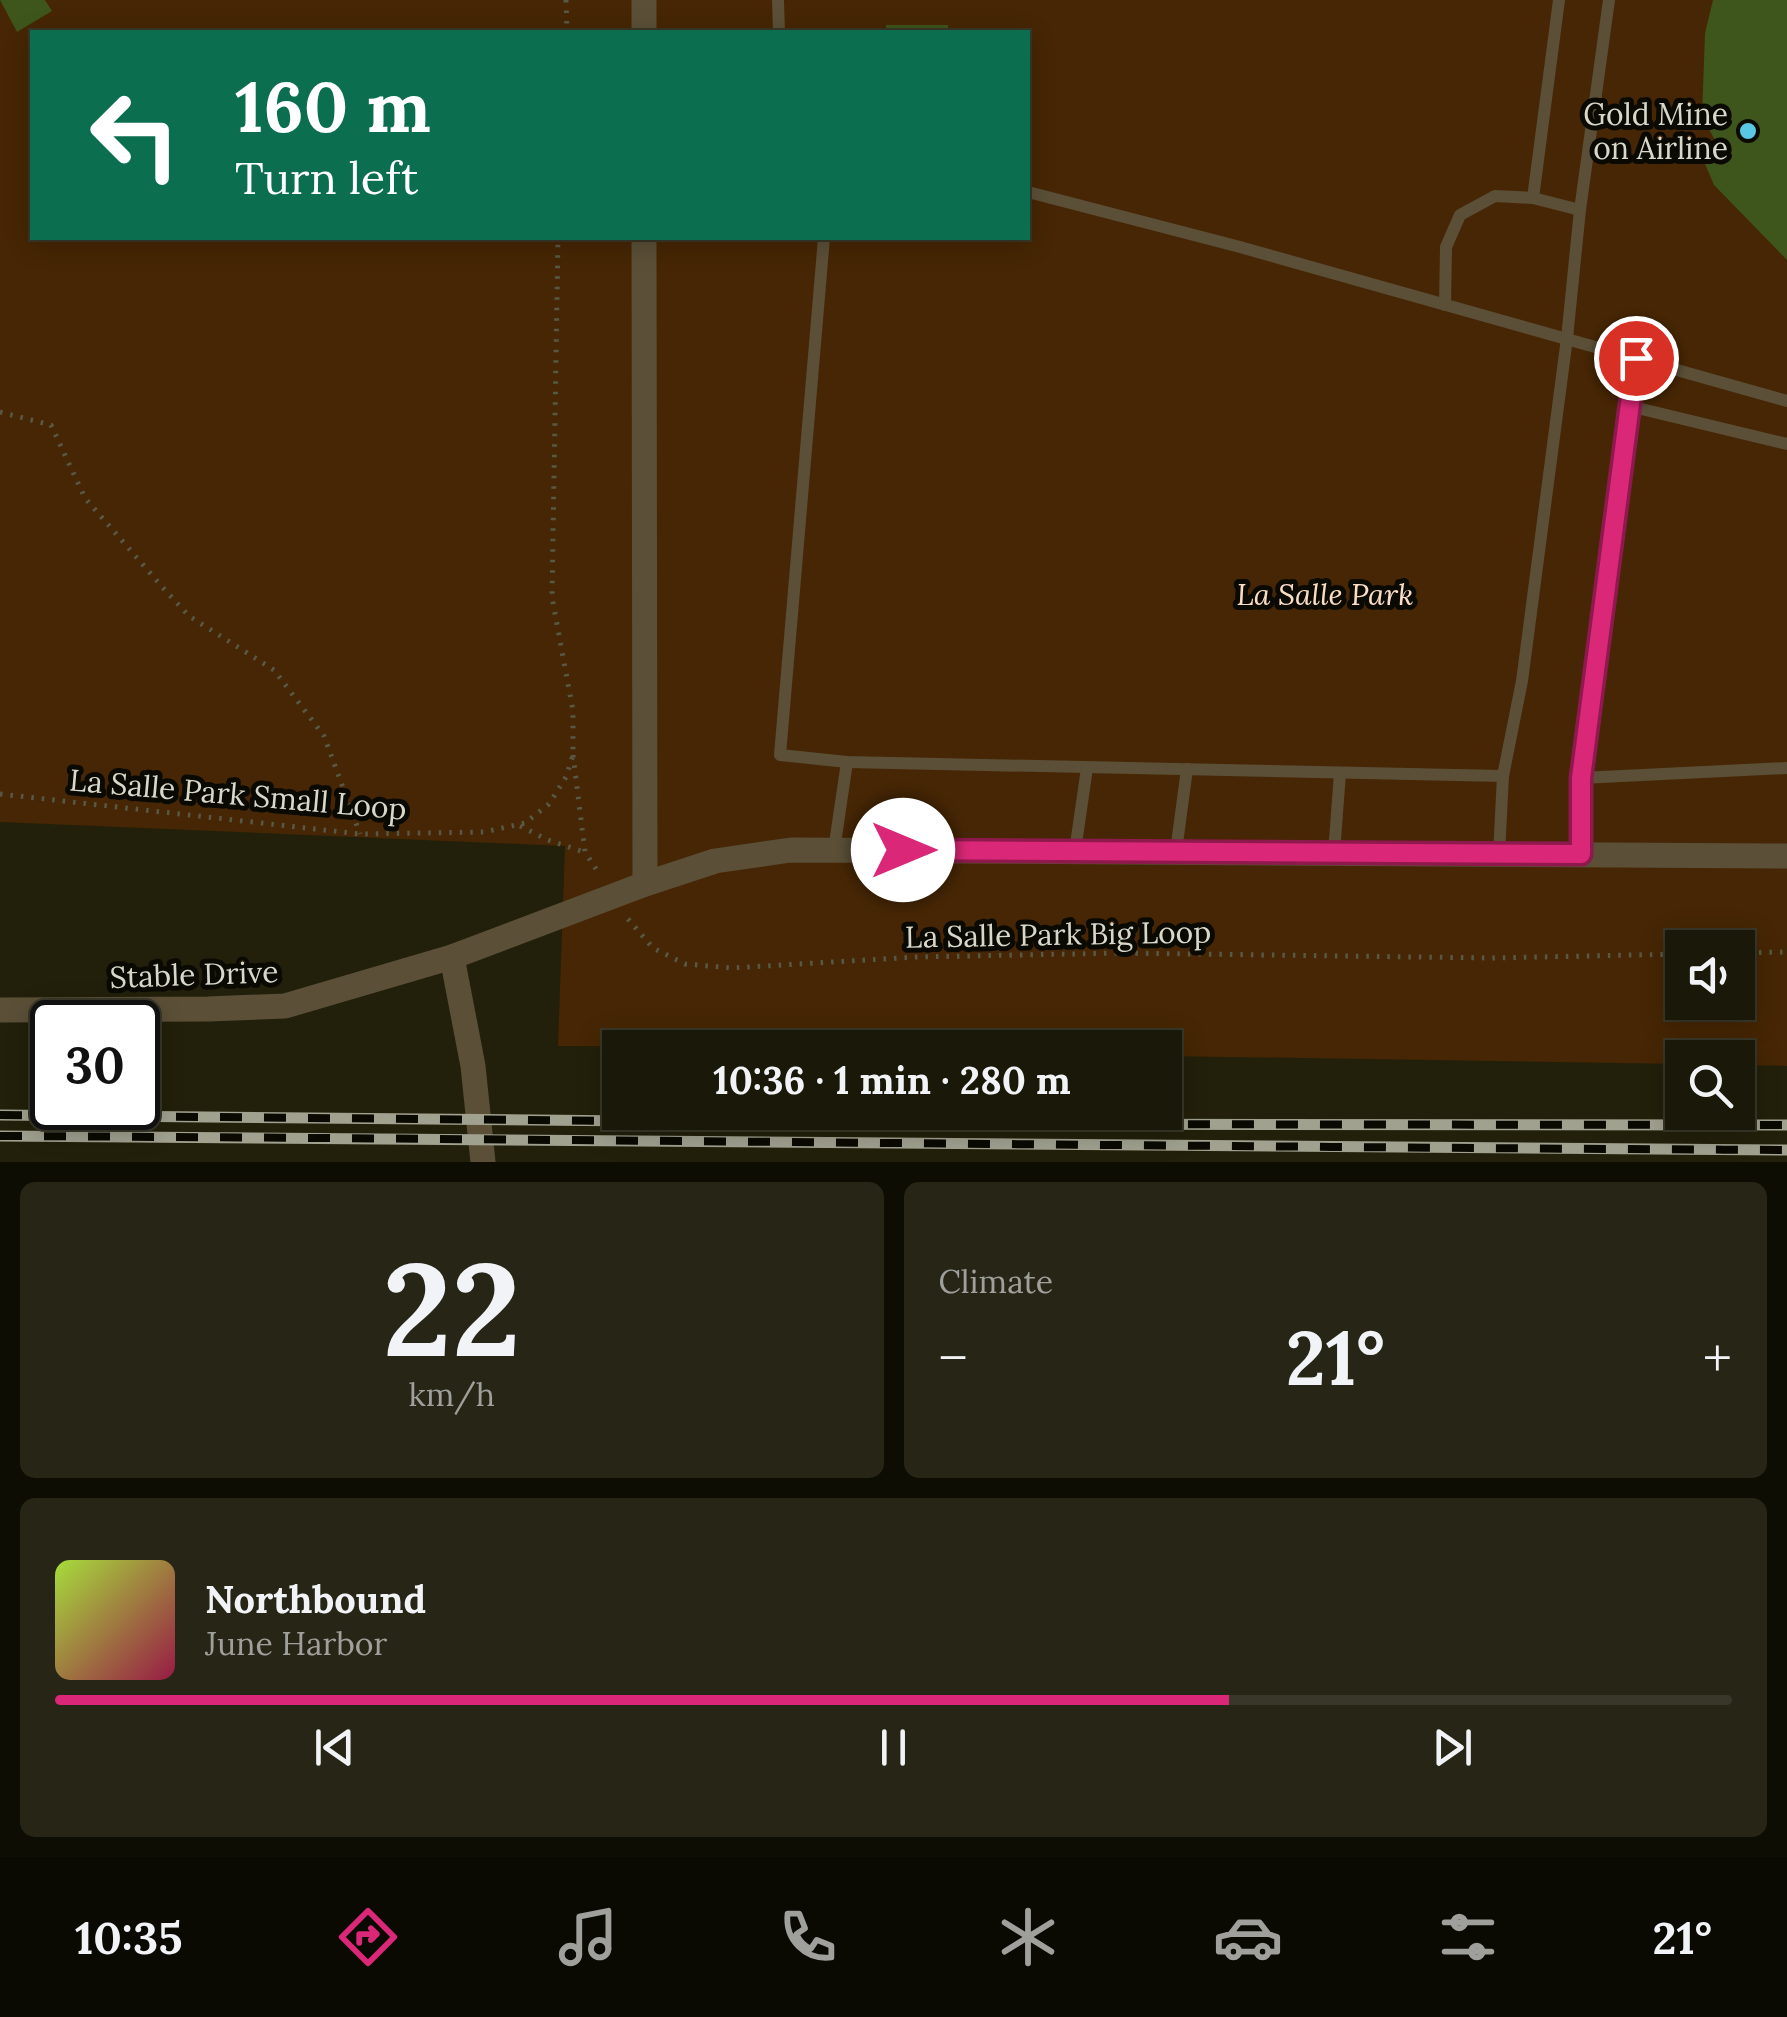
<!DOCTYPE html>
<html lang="en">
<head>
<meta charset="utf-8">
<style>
	:root { --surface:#1a1808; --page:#272516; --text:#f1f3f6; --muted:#9fa09c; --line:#383729; --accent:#db2777 }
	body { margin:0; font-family:Lora,serif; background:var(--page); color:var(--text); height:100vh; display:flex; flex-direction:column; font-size:38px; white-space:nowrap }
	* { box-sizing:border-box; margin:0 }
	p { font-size:32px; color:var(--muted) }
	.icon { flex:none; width:55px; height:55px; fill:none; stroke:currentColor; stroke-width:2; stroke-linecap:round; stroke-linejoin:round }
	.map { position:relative; height:1162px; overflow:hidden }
	.panel { display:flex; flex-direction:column; gap:20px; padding:20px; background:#0e0d04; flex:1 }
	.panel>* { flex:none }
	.guide { position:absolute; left:30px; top:30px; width:1000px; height:210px; border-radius:0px; box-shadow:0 5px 25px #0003,0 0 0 2px var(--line); background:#0b6e4f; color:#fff; overflow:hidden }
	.buttons { position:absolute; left:1665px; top:930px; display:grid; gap:20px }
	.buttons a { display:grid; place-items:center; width:90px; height:90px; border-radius:0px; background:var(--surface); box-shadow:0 5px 25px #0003,0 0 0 2px var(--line); font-size:50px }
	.speed { position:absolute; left:30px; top:1000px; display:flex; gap:20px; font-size:50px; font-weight:700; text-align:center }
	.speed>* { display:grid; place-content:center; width:130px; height:130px; border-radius:50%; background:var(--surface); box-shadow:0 5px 25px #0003,0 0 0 2px var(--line); line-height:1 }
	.speed .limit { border:5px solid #111; border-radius:15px; background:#fff; color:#111 }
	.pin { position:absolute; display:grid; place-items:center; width:85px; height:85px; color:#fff; margin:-42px; border:5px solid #fff; border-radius:50%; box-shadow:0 2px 10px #0007 }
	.me { position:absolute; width:110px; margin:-55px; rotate:90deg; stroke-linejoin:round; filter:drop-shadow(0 0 8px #0008) }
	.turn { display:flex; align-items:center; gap:35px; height:210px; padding:0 40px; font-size:45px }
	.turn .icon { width:130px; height:130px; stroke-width:2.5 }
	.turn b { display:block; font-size:70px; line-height:85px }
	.big { font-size:75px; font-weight:700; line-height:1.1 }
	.panel .tile { flex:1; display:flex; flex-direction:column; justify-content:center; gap:15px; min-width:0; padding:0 35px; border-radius:15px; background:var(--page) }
	.panel .dial { align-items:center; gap:0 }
	.dial b { font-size:130px; line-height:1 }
	.song { display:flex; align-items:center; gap:30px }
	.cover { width:120px; height:120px; border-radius:15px; background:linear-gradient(135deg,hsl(80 70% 55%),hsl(340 70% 35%)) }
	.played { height:10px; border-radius:5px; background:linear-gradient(90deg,var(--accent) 70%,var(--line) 70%) }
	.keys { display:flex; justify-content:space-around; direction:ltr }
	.heat { display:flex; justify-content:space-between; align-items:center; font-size:55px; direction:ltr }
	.panel .tiles { flex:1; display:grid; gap:20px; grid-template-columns:1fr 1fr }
	.tile:last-child { grid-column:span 2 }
	.trip { position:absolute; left:602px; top:1030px; width:580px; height:100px; border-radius:0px; background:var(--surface); box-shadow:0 5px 25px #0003,0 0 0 2px var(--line); font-weight:700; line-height:100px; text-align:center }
	.dock { display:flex; height:160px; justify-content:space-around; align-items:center; background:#0a0a03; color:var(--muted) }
	.dock .icon { width:70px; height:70px }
	.dock .current { color:var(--accent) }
	.dock b { font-size:45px; color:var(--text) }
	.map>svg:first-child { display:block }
	.green { fill:#462604; fill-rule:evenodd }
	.building { fill:#3e551b }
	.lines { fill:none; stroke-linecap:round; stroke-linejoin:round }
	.path { stroke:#595844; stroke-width:5; stroke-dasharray:2.5 8; stroke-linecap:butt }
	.lane { stroke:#5b4f37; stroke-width:12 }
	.street { stroke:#5b4f37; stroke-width:25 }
	.rail-casing { stroke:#a1a190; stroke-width:11 }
	.rail { stroke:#0a0a03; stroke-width:8; stroke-dasharray:22; stroke-linecap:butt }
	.route-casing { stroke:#8e194d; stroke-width:25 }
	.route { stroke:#db2777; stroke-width:18 }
	.poi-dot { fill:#58c8e4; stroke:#0a0a03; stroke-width:4 }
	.labels { text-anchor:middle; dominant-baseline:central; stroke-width:10; stroke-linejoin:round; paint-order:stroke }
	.poi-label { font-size:30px; fill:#d8d8ca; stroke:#0a0a03; text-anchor:end }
	.park-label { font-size:30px; font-style:italic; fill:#fbddc4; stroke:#0a0a03 }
	.street-label { font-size:30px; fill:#d8d8ca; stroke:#0a0a03 }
</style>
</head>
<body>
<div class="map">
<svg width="1787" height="1162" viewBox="0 0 1787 1162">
	<rect width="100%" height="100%" fill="#22200a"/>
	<path class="green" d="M0,0h1787v1066l-49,-1v-7h-56v6l-517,-8v-8l-607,-2 7,-200 -565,-24zM32,32h996v206h-996zM1682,948h56v54h-56z"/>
	<g class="building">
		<polygon points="0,0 45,0 52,11 17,32"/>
		<polygon points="1713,0 1787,0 1787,260 1714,185 1702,157 1718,146 1702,116 1705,33"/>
		<rect x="886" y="25" width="62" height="7"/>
	</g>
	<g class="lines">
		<g class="path">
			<polyline points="566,0 567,32"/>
			<polyline points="0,412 51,425 85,498 164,589 189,616 274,670 324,736 360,834"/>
			<polyline points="573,755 585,852 598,872"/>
			<polyline points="0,794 360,834 484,832 525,823 549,804 566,777 573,755 573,711 552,597 558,238"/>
			<polyline points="520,826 548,840 584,852"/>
			<polyline points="628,919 653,948 685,964 732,968 916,957 1120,953 1492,958 1682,954"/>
			<polyline points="1738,953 1787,952"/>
		</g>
		<g class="lane">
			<polyline points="778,0 779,32"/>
			<polyline points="1028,192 1240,247 1787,401"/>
			<polyline points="1533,198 1559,0"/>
			<polyline points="824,238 780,755 847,762 1503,776"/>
			<polyline points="1445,305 1446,247 1460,215 1495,196 1533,198 1580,210 1609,0"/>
			<polyline points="1629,406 1787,444"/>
			<polyline points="1581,778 1787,768"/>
			<polyline points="834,850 847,762"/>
			<polyline points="1075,851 1087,768"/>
			<polyline points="1176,851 1187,769"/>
			<polyline points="1334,853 1340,773"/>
			<polyline points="1499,854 1503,776 1522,681 1567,338 1580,210"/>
			<polyline points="1581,854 1581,778 1636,358"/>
		</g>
		<g class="street">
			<polyline points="644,0 644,32"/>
			<polyline points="644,238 645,884"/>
			<polyline points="452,957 473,1066 483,1162"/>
			<polyline points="0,1010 208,1009 285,1006 452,957 645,884 715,861 791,850 1787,856"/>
		</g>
		<g class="rail-casing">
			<g id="rail">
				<polyline points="0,1115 949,1124 1787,1125"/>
				<path d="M0,1136c596,3 1191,11 1787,14"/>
			</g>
		</g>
		<use href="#rail" class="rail"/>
	</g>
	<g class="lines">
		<g class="route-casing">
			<polyline id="route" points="903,850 1581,854 1581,778 1636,358"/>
		</g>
		<use href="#route" class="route"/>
	</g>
	<circle class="poi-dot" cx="1748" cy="131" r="10"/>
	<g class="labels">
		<g class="poi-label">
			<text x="1728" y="114">Gold Mine<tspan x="1728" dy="34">on Airline</tspan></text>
		</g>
		<g class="park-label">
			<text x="1325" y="594">La Salle Park</text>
		</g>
		<g class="street-label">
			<text transform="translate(238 794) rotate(5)">La Salle Park Small Loop</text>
			<text transform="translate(1058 934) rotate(-1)">La Salle Park Big Loop</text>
			<text transform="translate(194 974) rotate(-2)">Stable Drive</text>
		</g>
	</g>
</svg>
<div class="buttons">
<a><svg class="icon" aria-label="sound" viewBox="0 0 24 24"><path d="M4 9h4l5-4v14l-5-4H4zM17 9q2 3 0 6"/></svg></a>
<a><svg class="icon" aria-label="search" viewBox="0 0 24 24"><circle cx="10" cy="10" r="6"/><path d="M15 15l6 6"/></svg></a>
</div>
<div class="speed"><div class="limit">30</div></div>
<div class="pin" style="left:1636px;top:358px;background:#d93025"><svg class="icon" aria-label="arrive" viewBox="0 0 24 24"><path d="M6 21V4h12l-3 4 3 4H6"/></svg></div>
<svg class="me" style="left:903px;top:850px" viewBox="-20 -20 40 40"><circle r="19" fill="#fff"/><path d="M0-13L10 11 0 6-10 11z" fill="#db2777"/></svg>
<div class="trip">10:36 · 1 min · 280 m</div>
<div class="guide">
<div class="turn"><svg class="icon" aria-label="left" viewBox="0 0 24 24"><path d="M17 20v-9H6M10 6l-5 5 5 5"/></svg><div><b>160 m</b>Turn left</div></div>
</div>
</div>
<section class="panel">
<div class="tiles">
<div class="tile dial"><b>22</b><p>km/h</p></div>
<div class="tile"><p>Climate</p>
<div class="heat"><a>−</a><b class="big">21°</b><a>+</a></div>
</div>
<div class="tile">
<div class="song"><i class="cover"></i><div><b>Northbound</b><p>June Harbor</p></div></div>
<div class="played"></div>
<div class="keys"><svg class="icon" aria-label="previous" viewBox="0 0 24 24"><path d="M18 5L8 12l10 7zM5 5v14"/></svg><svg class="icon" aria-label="pause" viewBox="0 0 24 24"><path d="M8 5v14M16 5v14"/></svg><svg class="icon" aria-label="next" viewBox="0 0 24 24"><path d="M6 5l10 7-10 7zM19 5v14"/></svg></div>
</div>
</div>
</section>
<nav class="dock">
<b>10:35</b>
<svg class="icon current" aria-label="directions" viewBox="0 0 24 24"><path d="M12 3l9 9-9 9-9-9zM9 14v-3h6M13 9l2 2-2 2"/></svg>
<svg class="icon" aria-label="music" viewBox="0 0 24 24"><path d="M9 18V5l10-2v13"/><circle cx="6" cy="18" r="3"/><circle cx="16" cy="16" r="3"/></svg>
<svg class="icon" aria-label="phone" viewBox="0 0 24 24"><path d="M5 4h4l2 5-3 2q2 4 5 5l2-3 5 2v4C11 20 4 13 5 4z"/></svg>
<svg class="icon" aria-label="climate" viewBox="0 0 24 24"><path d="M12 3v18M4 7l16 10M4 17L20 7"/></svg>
<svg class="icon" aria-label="car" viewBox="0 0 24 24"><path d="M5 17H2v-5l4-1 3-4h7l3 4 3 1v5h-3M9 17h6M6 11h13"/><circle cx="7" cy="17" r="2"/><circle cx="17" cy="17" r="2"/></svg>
<svg class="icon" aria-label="filters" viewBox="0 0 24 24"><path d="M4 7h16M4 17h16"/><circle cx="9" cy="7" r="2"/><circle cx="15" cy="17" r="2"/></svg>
<b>21°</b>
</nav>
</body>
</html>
